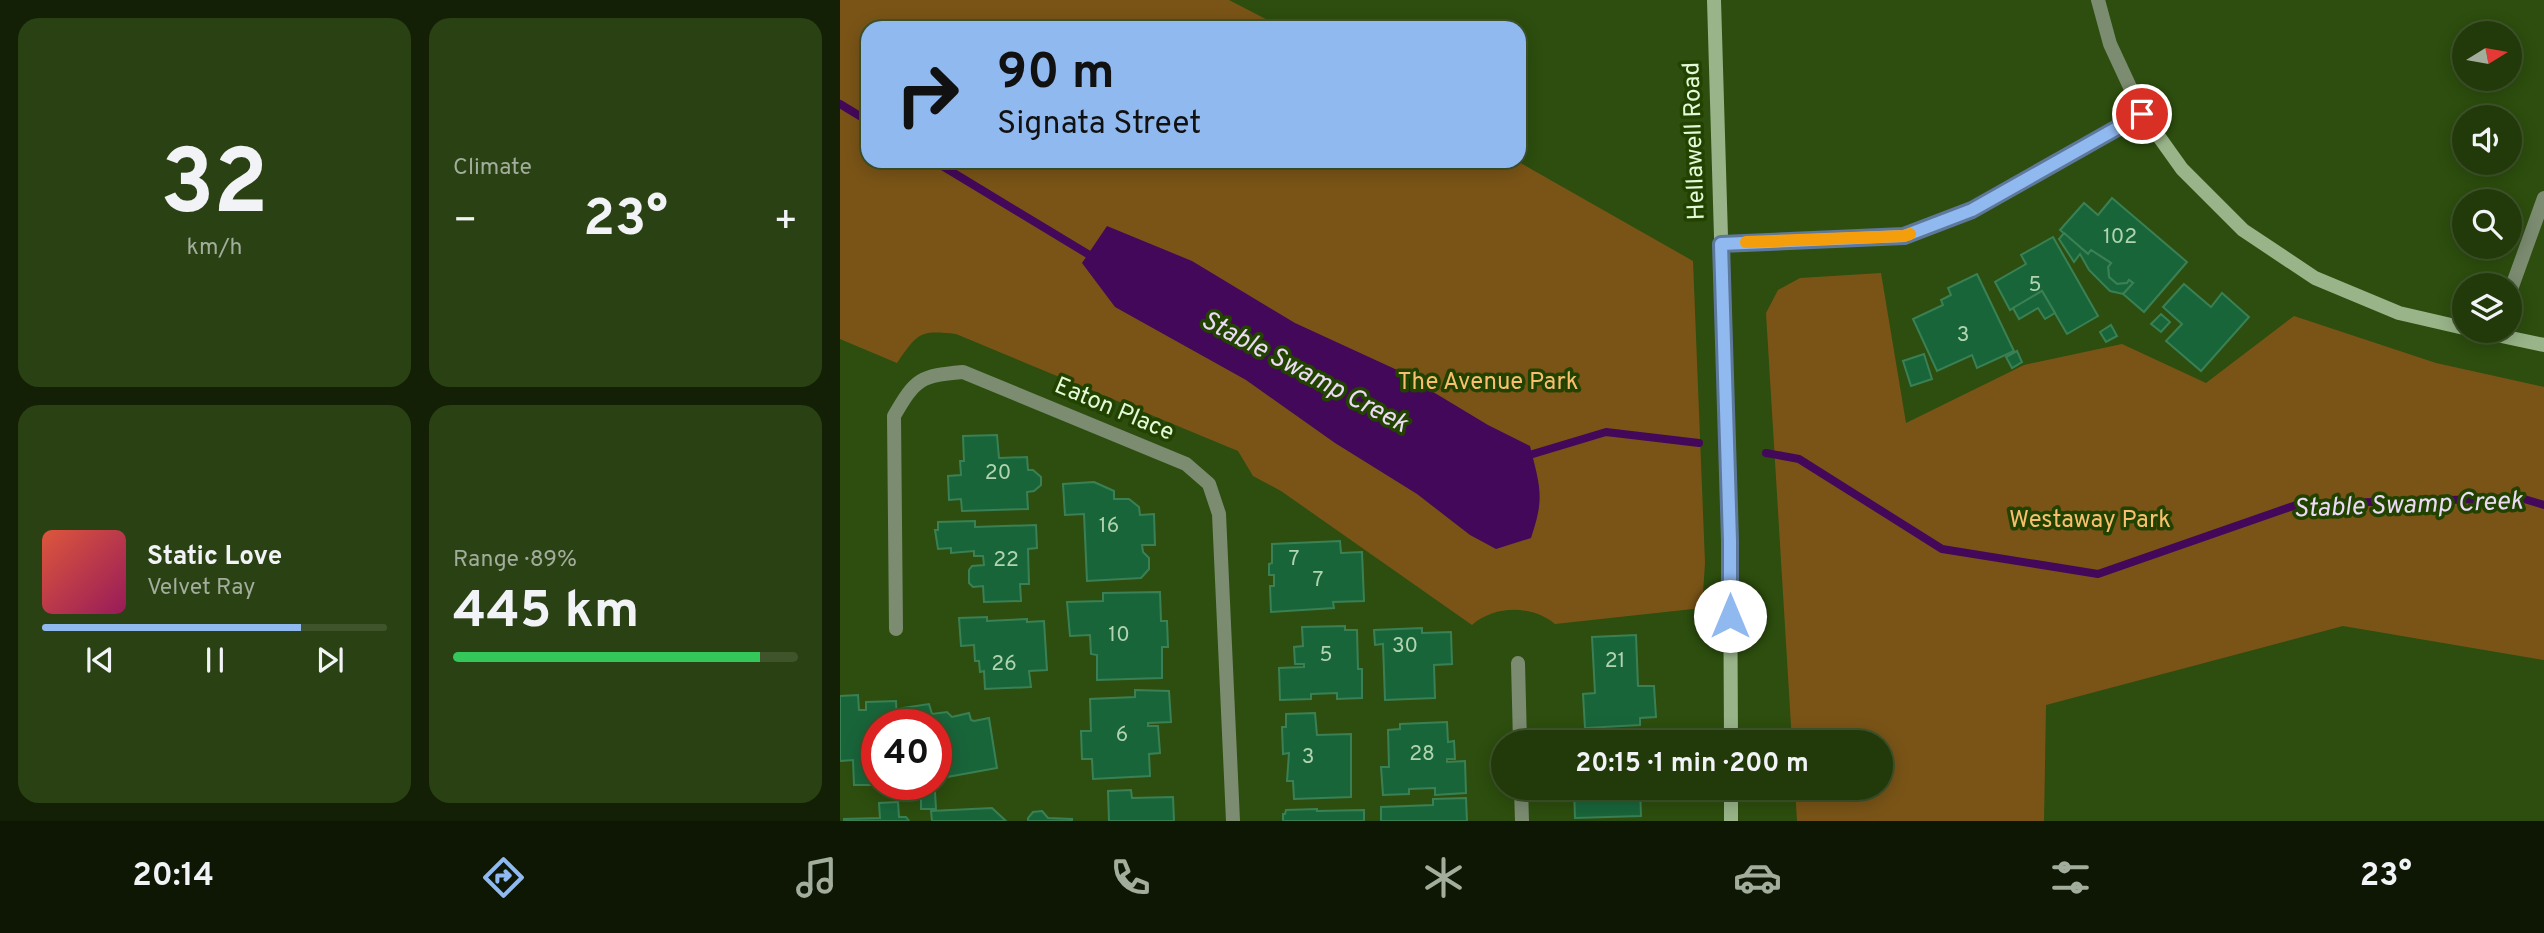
<!DOCTYPE html>
<html lang="en">
<head>
<meta charset="utf-8">
<style>
	:root { --surface:#223a0a; --page:#2a4113; --text:#f1f3f6; --muted:#a2ad9c; --line:#3f542b; --accent:#90b9f0 }
	body { margin:0; font-family:Overpass,sans-serif; background:var(--page); color:var(--text); height:100vh; display:flex; flex-direction:column; font-size:26px; white-space:nowrap }
	* { box-sizing:border-box; margin:0 }
	p { font-size:23px; color:var(--muted) }
	.icon { flex:none; width:38px; height:38px; fill:none; stroke:currentColor; stroke-width:2; stroke-linecap:round; stroke-linejoin:round }
	.map { position:relative; flex:1; overflow:hidden }
	.side { display:flex; flex-direction:column; gap:18px; padding:18px; background:#132006; width:840px }
	.side>* { flex:none }
	.top-card { position:absolute; left:21px; top:21px; width:665px; height:147px; border-radius:21px; box-shadow:0 4px 18px #0003,0 0 0 2px var(--line); background:#90b9f0; color:#111; overflow:hidden }
	.needle { width:46px; rotate:79deg }
	.fabs { position:absolute; left:1612px; top:21px; display:grid; gap:14px }
	.fabs a { display:grid; place-items:center; width:70px; height:70px; border-radius:50%; background:var(--surface); box-shadow:0 4px 18px #0003,0 0 0 2px var(--line); font-size:35px }
	.speed { position:absolute; left:21px; top:709px; display:flex; gap:14px; font-size:35px; font-weight:700; text-align:center }
	.speed>* { display:grid; place-content:center; width:91px; height:91px; border-radius:50%; background:var(--surface); box-shadow:0 4px 18px #0003,0 0 0 2px var(--line); line-height:1 }
	.speed .limit { border:10px solid #d22; background:#fff; color:#111 }
	.pin { position:absolute; display:grid; place-items:center; width:60px; height:60px; color:#fff; margin:-30px; border:4px solid #fff; border-radius:50%; box-shadow:0 2px 7px #0007 }
	.me { position:absolute; width:77px; margin:-38px; rotate:0deg; stroke-linejoin:round; filter:drop-shadow(0 0 5px #0008) }
	.turn { display:flex; align-items:center; gap:24px; height:147px; padding:0 21px; font-size:32px }
	.turn .icon { width:91px; height:91px; stroke-width:2.5 }
	.turn b { display:block; font-size:49px; line-height:60px }
	.big { font-size:52px; font-weight:700; line-height:1.1 }
	.side .card { flex:1; display:flex; flex-direction:column; justify-content:center; gap:10px; min-width:0; padding:0 24px; border-radius:21px; background:var(--page) }
	.side .dial { align-items:center; gap:0 }
	.dial b { font-size:91px; line-height:1 }
	.song { display:flex; align-items:center; gap:21px }
	.cover { width:84px; height:84px; border-radius:10px; background:linear-gradient(135deg,hsl(10 70% 55%),hsl(330 70% 35%)) }
	.played { height:7px; border-radius:4px; background:linear-gradient(90deg,var(--accent) 75%,var(--line) 75%) }
	.keys { display:flex; justify-content:space-around; direction:ltr }
	.heat { display:flex; justify-content:space-between; align-items:center; font-size:38px; direction:ltr }
	.charge { height:10px; border-radius:5px; background:linear-gradient(90deg,#34c759 89%,var(--line) 0) }
	.side .tiles { flex:1; display:grid; gap:18px; grid-template-columns:repeat(2,1fr) }
	.trip { position:absolute; left:651px; top:730px; width:402px; height:70px; border-radius:35px; background:var(--surface); box-shadow:0 4px 18px #0003,0 0 0 2px var(--line); font-weight:700; line-height:70px; text-align:center }
	.dock { display:flex; height:112px; justify-content:space-around; align-items:center; background:#0e1704; color:var(--muted) }
	.dock .icon { width:49px; height:49px }
	.dock .selected { color:var(--accent) }
	.dock b { font-size:32px; color:var(--text) }
	main { display:flex; flex:1; min-height:0 }
	.map>svg:first-child { display:block }
	.green { fill:#7a5417 }
	.water { fill:#44085a }
	.lines { fill:none; stroke-linecap:round; stroke-linejoin:round }
	.stream { stroke:#44085a; stroke-width:8 }
	.building { fill:#19653a; stroke:#3a8054; stroke-width:2 }
	.street { stroke:#7b8c71; stroke-width:14 }
	.secondary { stroke:#99b489; stroke-width:14 }
	.route-casing { stroke:#5e789c; stroke-width:18 }
	.route { stroke:#90b9f0; stroke-width:12 }
	.slow { stroke:#f59e0b; stroke-width:12 }
	.labels { text-anchor:middle; dominant-baseline:central; stroke-width:7; stroke-linejoin:round; paint-order:stroke }
	.number-label { font-size:21px; fill:#b1d4b0 }
	.street-label { font-size:24px; fill:#e4f9d7; stroke:#224300 }
	.park-label { font-size:24px; fill:#fabf6e; stroke:#224300 }
	.water-label { font-size:26px; font-style:italic; fill:#ecdbf6; stroke:#224300 }
</style>
</head>
<body>
<main>
<section class="side">
<div class="tiles">
<div class="card dial"><b>32</b><p>km/h</p></div>
<div class="card"><p>Climate</p>
<div class="heat"><a>−</a><b class="big">23°</b><a>+</a></div>
</div>
<div class="card">
<div class="song"><i class="cover"></i><div><b>Static Love</b><p>Velvet Ray</p></div></div>
<div class="played"></div>
<div class="keys"><svg class="icon" aria-label="previous" viewBox="0 0 24 24"><path d="M18 5L8 12l10 7zM5 5v14"/></svg><svg class="icon" aria-label="pause" viewBox="0 0 24 24"><path d="M8 5v14M16 5v14"/></svg><svg class="icon" aria-label="next" viewBox="0 0 24 24"><path d="M6 5l10 7-10 7zM19 5v14"/></svg></div>
</div>
<div class="card"><p>Range · 89%</p><b class="big">445 km</b><div class="charge"></div></div>
</div>
</section>
<div class="map">
<svg width="1704" height="821" viewBox="0 0 1704 821">
	<rect width="100%" height="100%" fill="#2d4e0e"/>
	<g class="green">
		<path d="M0,0h389l54,28h-415v133h649l176,100 12,302 -3,45 -147,16c-23,-19 -60,-19 -83,1l-191,-134 -28,-15 -15,-25 -282,-117c-37,-4 -38,-1 -59,29l-57,-24z"/>
		<polygon points="1041,273 1066,423 1184,365 1282,344 1366,383 1454,316 1596,363 1704,387 1704,660 1503,626 1206,705 1204,821 957,821 955,788 1041,788 1041,742 952,742 926,313 938,290 960,278"/>
	</g>
	<path class="water" d="M267,226l85,35 103,62 100,46 93,56 42,21c10,41 15,51 1,92l-35,11 -26,-14 -53,-41 -82,-51 -89,-63 -131,-73 -33,-44z"/>
	<g class="lines">
		<g class="stream">
			<polyline points="0,104 28,121"/>
			<polyline points="94,161 256,259"/>
			<polyline points="926,453 959,459 1102,549 1258,574 1459,504 1681,498 1704,505"/>
			<polyline points="683,457 766,432 859,443"/>
		</g>
	</g>
	<g class="building">
		<polygon points="1272,198 1347,262 1304,312 1283,294 1293,283 1289,280 1287,283 1277,284 1269,277 1268,267 1271,263 1251,250 1248,254 1220,230 1244,203 1258,215"/>
		<polygon points="1224,233 1248,254 1251,250 1271,263 1268,267 1269,277 1277,284 1287,283 1289,280 1293,283 1283,294 1270,291 1249,270 1240,254 1234,262 1219,239"/>
		<polygon points="1213,237 1258,316 1227,334 1202,291 1170,310 1155,282 1186,264 1181,255"/>
		<polygon points="1137,274 1174,351 1137,368 1132,355 1097,371 1073,319 1103,305 1101,300 1111,295 1108,288"/>
		<polygon points="1344,284 1371,307 1382,293 1409,317 1361,371 1326,341 1342,324 1323,307"/>
		<polygon points="1202,291 1215,313 1205,319 1198,308 1179,319 1173,308"/>
		<polygon points="1321,314 1330,322 1321,332 1311,324"/>
		<polygon points="1271,325 1277,336 1266,342 1260,332"/>
		<polygon points="1177,351 1182,362 1172,368 1166,357"/>
		<polygon points="1084,354 1092,379 1071,386 1063,361"/>
		<polygon points="157,435 159,458 187,457 188,470 193,470 201,477 201,485 194,491 187,492 188,509 122,511 121,499 109,500 108,476 121,475 120,461 124,461 123,436"/>
		<polygon points="254,482 274,491 274,499 289,499 299,507 300,515 314,514 315,545 302,545 303,552 309,558 309,569 301,578 247,581 244,514 225,515 223,484"/>
		<polygon points="135,521 135,527 196,525 197,548 188,549 189,584 180,584 181,601 144,602 143,586 133,587 129,583 129,570 132,566 144,565 143,556 134,556 134,551 111,553 111,548 98,549 95,530 98,530 98,522"/>
		<polygon points="500,541 501,553 522,552 524,601 493,602 494,608 431,612 430,586 434,586 434,575 429,575 429,564 432,563 432,544"/>
		<polygon points="320,592 321,621 327,621 328,647 322,647 322,678 257,680 257,655 251,654 250,635 230,636 227,602 263,601 263,593"/>
		<polygon points="147,617 147,621 187,619 187,622 204,621 207,670 189,671 191,687 145,689 144,671 140,672 139,661 135,661 134,645 121,646 119,618"/>
		<polygon points="505,626 505,630 517,630 518,669 522,669 522,698 497,699 497,693 471,694 471,699 440,700 439,668 464,667 464,664 455,664 454,647 463,646 462,627"/>
		<polygon points="582,628 582,633 611,632 612,664 594,665 595,698 545,700 543,644 535,645 534,630"/>
		<polygon points="796,635 798,686 814,686 816,717 800,718 800,725 745,728 743,694 755,693 752,637"/>
		<polygon points="295,690 329,691 331,722 308,723 308,726 318,726 320,753 309,754 310,776 253,779 252,759 242,759 241,731 251,731 250,699 295,697"/>
		<polygon points="18,695 19,710 26,710 26,702 56,701 57,724 37,724 37,784 54,785 14,785 13,760 0,761 0,696"/>
		<polygon points="89,704 92,714 107,712 112,717 129,713 131,720 134,721 149,718 157,768 96,779 96,724 64,724 62,708"/>
		<polygon points="475,713 477,735 511,734 511,797 454,799 453,781 447,781 449,753 443,754 442,727 446,727 446,714"/>
		<polygon points="607,722 608,742 614,741 615,759 607,759 607,762 625,761 626,793 595,795 595,788 569,789 569,794 543,795 541,767 549,767 548,730 560,729 560,724"/>
		<polygon points="818,731 818,742 729,742 728,734"/>
		<polygon points="734,788 800,788 801,816 735,818"/>
		<polygon points="291,790 292,798 333,797 334,821 269,821 268,791"/>
		<polygon points="81,792 95,792 96,809 81,809"/>
		<polygon points="626,798 627,821 541,821 541,807 593,805 593,799"/>
		<polygon points="58,802 59,817 66,817 69,821 4,821 4,819 40,818 39,803"/>
		<polygon points="152,808 166,821 92,821 91,811"/>
		<polygon points="477,809 477,811 524,810 524,821 443,821 443,814 445,814 446,810"/>
		<polygon points="202,811 208,818 232,819 232,821 188,821 188,818 193,812"/>
	</g>
	<g class="lines">
		<g class="street">
			<polyline points="1258,0 1270,44 1302,113"/>
			<polyline points="1670,292 1704,198"/>
			<path d="M56,629l-2,-213c22,-38 26,-40 69,-44l223,92 23,20 10,30 14,307"/>
			<polyline points="678,663 680,742"/>
			<polyline points="681,788 682,821"/>
		</g>
		<g class="secondary">
			<polyline points="874,0 890,541 891,742"/>
			<polyline points="881,244 1064,236 1131,210 1302,113 1342,169 1403,230 1475,278 1559,313 1624,328"/>
			<polyline points="1638,331 1704,345"/>
			<polyline points="891,788 891,821"/>
		</g>
	</g>
	<g class="lines">
		<g class="route-casing">
			<polyline id="route" points="890,616 890,541 881,244 1064,236 1132,210 1302,114"/>
		</g>
		<use href="#route" class="route"/>
		<polyline class="slow" points="906,242 1064,236 1070,234"/>
	</g>
	<g class="labels">
		<g class="number-label">
			<text x="1280" y="237">102</text>
			<text x="1195" y="285">5</text>
			<text x="1123" y="335">3</text>
			<text x="158" y="473">20</text>
			<text x="269" y="526">16</text>
			<text x="454" y="559">7</text>
			<text x="166" y="560">22</text>
			<text x="478" y="580">7</text>
			<text x="279" y="635">10</text>
			<text x="565" y="646">30</text>
			<text x="486" y="655">5</text>
			<text x="775" y="661">21</text>
			<text x="164" y="664">26</text>
			<text x="282" y="735">6</text>
			<text x="582" y="754">28</text>
			<text x="468" y="757">3</text>
		</g>
		<g class="street-label">
			<text transform="translate(855 141) rotate(-92)">Hellawell Road</text>
			<text transform="translate(274 410) rotate(23)">Eaton Place</text>
		</g>
		<g class="park-label">
			<text x="648" y="383">The Avenue Park</text>
			<text x="1250" y="521">Westaway Park</text>
		</g>
		<g class="water-label">
			<text transform="translate(464 373) rotate(28)">Stable Swamp Creek</text>
			<text transform="translate(1568 506) rotate(-2)">Stable Swamp Creek</text>
		</g>
	</g>
</svg>
<div class="fabs">
<a><svg class="needle" viewBox="-14 -14 28 28"><path d="M0-13l5 13h-10z" fill="#e53935"/><path d="M0 13l5-13h-10z" fill="#a2ad9c"/></svg></a>
<a><svg class="icon" aria-label="sound" viewBox="0 0 24 24"><path d="M4 9h4l5-4v14l-5-4H4zM17 9q2 3 0 6"/></svg></a>
<a><svg class="icon" aria-label="search" viewBox="0 0 24 24"><circle cx="10" cy="10" r="6"/><path d="M15 15l6 6"/></svg></a>
<a><svg class="icon" aria-label="layers" viewBox="0 0 24 24"><path d="M12 4l9 5-9 5-9-5zM3 14l9 5 9-5"/></svg></a>
</div>
<div class="speed"><div class="limit">40</div></div>
<div class="pin" style="left:1302px;top:114px;background:#d93025"><svg class="icon" aria-label="arrive" viewBox="0 0 24 24"><path d="M6 21V4h12l-3 4 3 4H6"/></svg></div>
<svg class="me" style="left:890px;top:616px" viewBox="-20 -20 40 40"><circle r="19" fill="#fff"/><path d="M0-13L10 11 0 6-10 11z" fill="#90b9f0"/></svg>
<div class="trip">20:15 · 1 min · 200 m</div>
<div class="top-card">
<div class="turn"><svg class="icon" aria-label="right" viewBox="0 0 24 24"><path d="M7 20v-9h11M14 6l5 5-5 5"/></svg><div><b>90 m</b>Signata Street</div></div>
</div>
</div>
</main>
<nav class="dock">
<b>20:14</b>
<svg class="icon selected" aria-label="directions" viewBox="0 0 24 24"><path d="M12 3l9 9-9 9-9-9zM9 14v-3h6M13 9l2 2-2 2"/></svg>
<svg class="icon" aria-label="music" viewBox="0 0 24 24"><path d="M9 18V5l10-2v13"/><circle cx="6" cy="18" r="3"/><circle cx="16" cy="16" r="3"/></svg>
<svg class="icon" aria-label="phone" viewBox="0 0 24 24"><path d="M5 4h4l2 5-3 2q2 4 5 5l2-3 5 2v4C11 20 4 13 5 4z"/></svg>
<svg class="icon" aria-label="climate" viewBox="0 0 24 24"><path d="M12 3v18M4 7l16 10M4 17L20 7"/></svg>
<svg class="icon" aria-label="car" viewBox="0 0 24 24"><path d="M5 17H2v-5l4-1 3-4h7l3 4 3 1v5h-3M9 17h6M6 11h13"/><circle cx="7" cy="17" r="2"/><circle cx="17" cy="17" r="2"/></svg>
<svg class="icon" aria-label="filters" viewBox="0 0 24 24"><path d="M4 7h16M4 17h16"/><circle cx="9" cy="7" r="2"/><circle cx="15" cy="17" r="2"/></svg>
<b>23°</b>
</nav>
</body>
</html>
